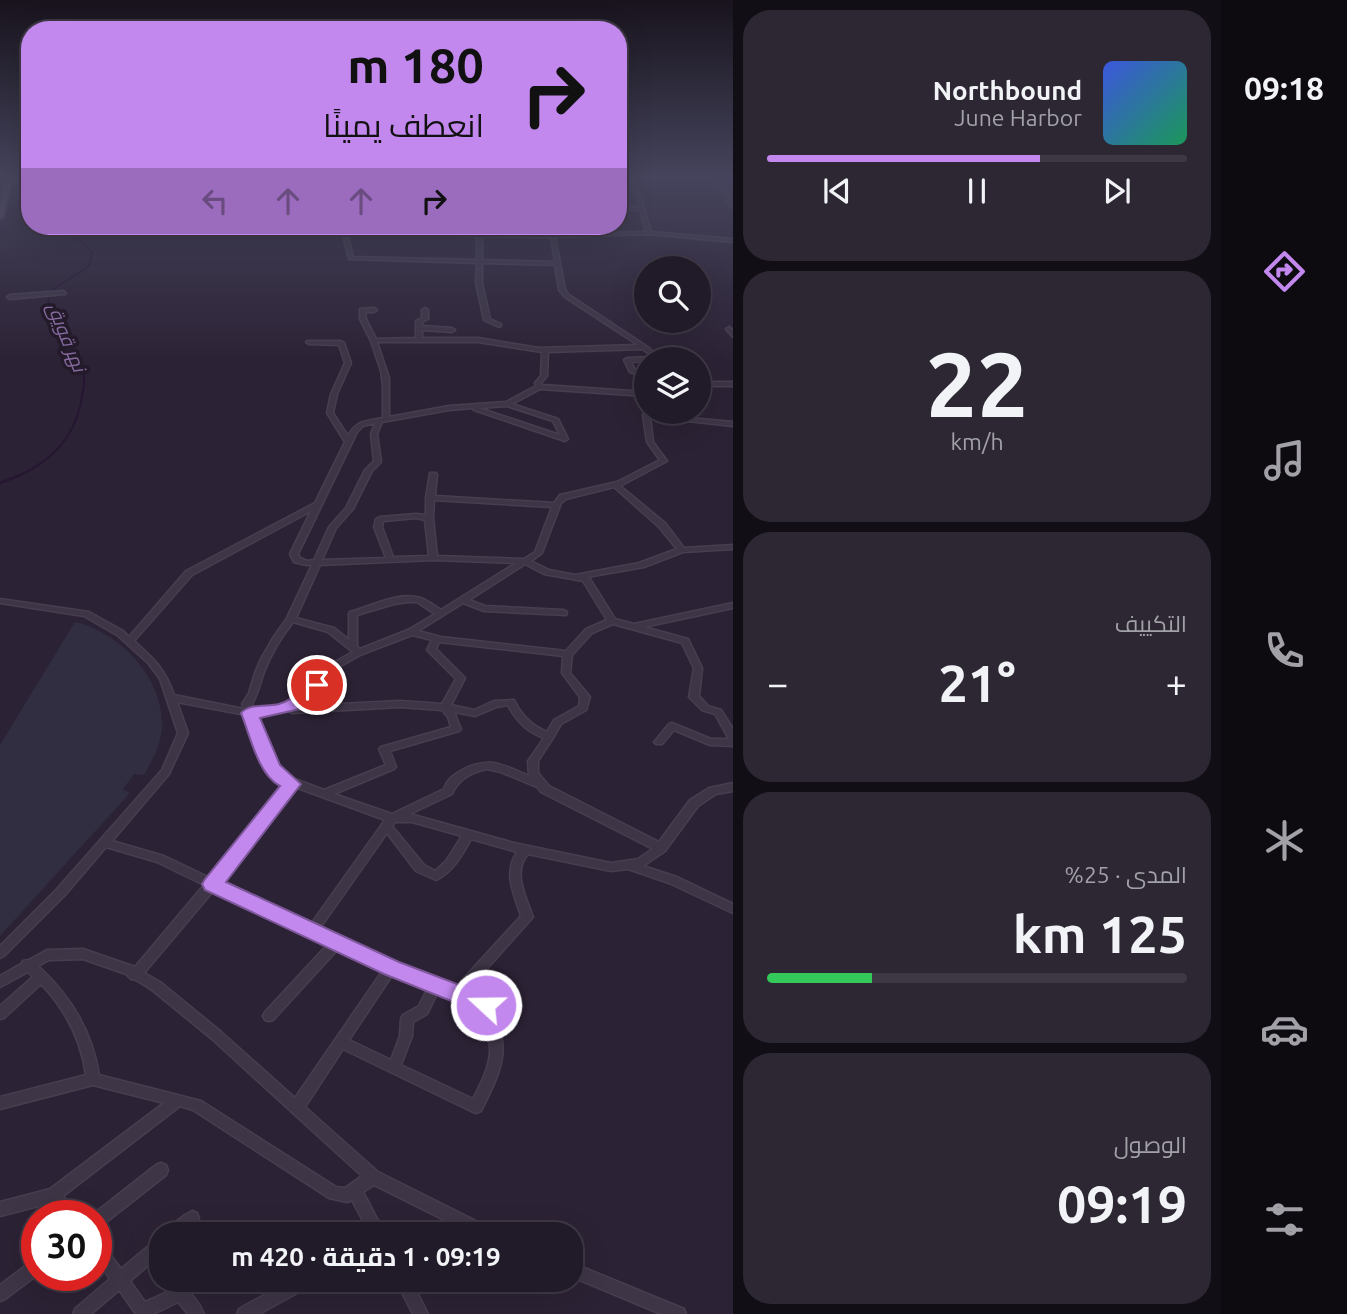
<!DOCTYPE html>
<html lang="ar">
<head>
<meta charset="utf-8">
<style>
	:root { --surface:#211a28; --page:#2d2734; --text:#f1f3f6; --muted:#a2a1a8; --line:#3e3845; --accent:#c288ee }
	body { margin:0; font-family:Ubuntu,Cairo,sans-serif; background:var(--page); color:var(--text); direction:rtl; height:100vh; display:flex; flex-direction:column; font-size:26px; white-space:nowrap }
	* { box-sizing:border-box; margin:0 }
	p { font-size:23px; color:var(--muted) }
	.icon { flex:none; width:38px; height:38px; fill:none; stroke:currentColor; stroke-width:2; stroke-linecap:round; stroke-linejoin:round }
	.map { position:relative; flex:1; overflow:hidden; direction:ltr }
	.panel { display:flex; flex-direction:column; gap:10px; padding:10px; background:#120e16; width:488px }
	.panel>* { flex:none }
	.banner { position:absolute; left:21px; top:21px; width:606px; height:214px; border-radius:28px; box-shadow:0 7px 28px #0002,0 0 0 2px var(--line); direction:rtl; background:#c288ee; color:#111; overflow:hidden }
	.controls { position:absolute; left:634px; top:256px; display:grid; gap:14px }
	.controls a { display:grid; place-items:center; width:77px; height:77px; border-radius:50%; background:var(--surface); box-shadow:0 7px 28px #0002,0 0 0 2px var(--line); font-size:35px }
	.speed { position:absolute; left:21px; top:1200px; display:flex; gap:14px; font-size:35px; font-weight:700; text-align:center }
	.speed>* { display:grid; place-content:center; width:91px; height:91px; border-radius:50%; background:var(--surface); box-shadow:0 7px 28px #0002,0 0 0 2px var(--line); line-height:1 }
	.speed .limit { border:10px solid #d22; background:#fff; color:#111 }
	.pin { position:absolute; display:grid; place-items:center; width:60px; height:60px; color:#fff; margin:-30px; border:4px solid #fff; border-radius:50%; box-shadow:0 2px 7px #0007 }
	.me { position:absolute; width:77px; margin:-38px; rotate:291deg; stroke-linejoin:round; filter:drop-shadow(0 0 5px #0008) }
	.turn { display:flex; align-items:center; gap:24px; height:147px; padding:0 28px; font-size:32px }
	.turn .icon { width:91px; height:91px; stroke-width:2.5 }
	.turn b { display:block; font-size:49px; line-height:60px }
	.lanes { display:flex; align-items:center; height:66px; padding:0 28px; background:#0003; justify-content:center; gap:35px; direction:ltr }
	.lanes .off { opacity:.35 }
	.big { font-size:52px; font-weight:700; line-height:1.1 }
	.panel .tile { flex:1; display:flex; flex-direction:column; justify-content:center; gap:10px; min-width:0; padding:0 24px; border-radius:28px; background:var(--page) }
	.panel .dial { align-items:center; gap:0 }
	.dial b { font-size:91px; line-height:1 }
	.song { display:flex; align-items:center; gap:21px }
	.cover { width:84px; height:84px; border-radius:10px; background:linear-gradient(135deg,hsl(230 70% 55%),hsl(150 70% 35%)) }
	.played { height:7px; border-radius:4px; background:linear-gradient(90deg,var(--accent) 65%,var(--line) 65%) }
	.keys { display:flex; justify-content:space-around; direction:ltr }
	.heat { display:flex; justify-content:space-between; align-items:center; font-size:38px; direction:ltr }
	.charge { height:10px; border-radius:5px; background:linear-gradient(90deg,#34c759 25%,var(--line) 0) }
	.trip { position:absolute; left:149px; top:1222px; width:434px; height:70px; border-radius:28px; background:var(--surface); box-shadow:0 7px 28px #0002,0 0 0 2px var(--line); font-weight:700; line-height:70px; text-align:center; direction:rtl }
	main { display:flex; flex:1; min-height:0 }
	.tab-bar { display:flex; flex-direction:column; width:126px; justify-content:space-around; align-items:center; background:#0d0a10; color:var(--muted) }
	.tab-bar .icon { width:49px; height:49px }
	.tab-bar .active { color:var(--accent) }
	.tab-bar b { font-size:32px; color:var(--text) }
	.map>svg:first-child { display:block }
	.green { fill:#312e41 }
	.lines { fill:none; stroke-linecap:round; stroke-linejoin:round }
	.stream-far1 { stroke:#251631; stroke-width:2 }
	.stream { stroke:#251631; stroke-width:2.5 }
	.minor-casing { stroke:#473e4f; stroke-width:3 }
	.major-casing { stroke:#473e4f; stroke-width:4 }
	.minor { fill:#3e3546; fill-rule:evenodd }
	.major { fill:#5d5366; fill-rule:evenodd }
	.route { fill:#c288ee; stroke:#7e589b; stroke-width:2 }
	.labels { text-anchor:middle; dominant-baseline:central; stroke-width:7; stroke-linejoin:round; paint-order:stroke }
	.far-water-label { font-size:19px; font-style:italic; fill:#866a9f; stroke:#231a2a }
</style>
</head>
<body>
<main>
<nav class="tab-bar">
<b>09:18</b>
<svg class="icon active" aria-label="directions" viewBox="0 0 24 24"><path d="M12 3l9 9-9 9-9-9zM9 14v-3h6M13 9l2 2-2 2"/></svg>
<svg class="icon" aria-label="music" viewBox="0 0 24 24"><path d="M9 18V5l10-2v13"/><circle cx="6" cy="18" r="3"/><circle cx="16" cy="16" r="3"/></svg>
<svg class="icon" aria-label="phone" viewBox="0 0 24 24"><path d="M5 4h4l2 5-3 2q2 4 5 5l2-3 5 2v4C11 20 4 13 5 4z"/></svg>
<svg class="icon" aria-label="climate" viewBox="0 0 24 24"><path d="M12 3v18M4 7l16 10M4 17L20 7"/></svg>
<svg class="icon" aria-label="car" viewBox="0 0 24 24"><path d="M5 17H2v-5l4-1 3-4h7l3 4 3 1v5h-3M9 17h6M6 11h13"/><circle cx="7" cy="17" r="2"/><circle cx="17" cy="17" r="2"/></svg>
<svg class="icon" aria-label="filters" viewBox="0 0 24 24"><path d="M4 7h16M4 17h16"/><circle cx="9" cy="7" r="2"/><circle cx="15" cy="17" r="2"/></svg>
</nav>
<section class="panel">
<div class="tile">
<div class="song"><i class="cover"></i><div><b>Northbound</b><p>June Harbor</p></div></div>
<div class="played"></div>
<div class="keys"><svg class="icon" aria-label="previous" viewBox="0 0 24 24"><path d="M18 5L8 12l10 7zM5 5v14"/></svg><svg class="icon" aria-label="pause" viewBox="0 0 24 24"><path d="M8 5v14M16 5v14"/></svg><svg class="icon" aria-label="next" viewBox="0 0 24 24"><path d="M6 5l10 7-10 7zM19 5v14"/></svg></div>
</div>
<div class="tile dial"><b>22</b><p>km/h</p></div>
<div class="tile"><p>التكييف</p>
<div class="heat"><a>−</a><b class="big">21°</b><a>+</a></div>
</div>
<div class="tile"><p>المدى · 25%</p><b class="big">125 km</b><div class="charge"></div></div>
<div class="tile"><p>الوصول</p><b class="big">09:19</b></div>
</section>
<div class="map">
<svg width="733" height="1314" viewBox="0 0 733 1314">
	<rect width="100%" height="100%" fill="#2c2235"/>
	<path class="green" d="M75,622c44,10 87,54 87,102 0,19 -9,35 -18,51l-10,-1 -11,15 7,4 -130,143v-191z"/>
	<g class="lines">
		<path class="stream-far1" d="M16,477c34,-15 57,-37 65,-74 1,-8 4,-20 3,-27 -4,-18 -27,-56 -36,-74l4,-12 37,-24 3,-14 -28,-26"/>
		<polyline class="stream" points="0,483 20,475"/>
		<g class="minor-casing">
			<g id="minor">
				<path d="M630,176h4l17,56 82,7v3l-84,-8 -94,3 10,53 4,5 77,51 16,13h-16v2l-15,1 4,8 11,4v4l-16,-6 -6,-12 3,-2 25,-1 -9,-8 -95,3 -1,24 -6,7 1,2 104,7v4l-106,-7 -28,15 46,15 10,20 -3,2 -91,-31 -1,-2 -24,2 -67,12 -5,12 4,28 -9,9 -19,38 -17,19 -14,32 64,-2 -12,-31 2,-8 4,-2 36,-3 10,1v-17l4,-25h6l1,2 -2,21 119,7 6,-8 57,-13 43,-22 -13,-18 -4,-27 1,-1 89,8v4l-83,-9 3,25 14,19 -47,25 45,37 19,25 49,-3v4l-50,3 -39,15 -57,10 3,2 25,40 19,5 99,-21v5l-89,19 44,12 14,29 -3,28 9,10 13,4 12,19v17l-23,-1 -36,-15 -12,14h-6l-2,-2 2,-2 13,-16 3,-1 39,16h18l-14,-25 -13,-4 -13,-13 5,-29 -12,-25 -69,-19 -21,9 -20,22 -2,18 20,24 -4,13 -25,14 -8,14 -15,23v12l11,13 110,56 31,-42 19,-12 24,-5v8l-17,3 -18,12 -33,45 -22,15 34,11 56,27v9l-64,-30 -41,-14 -17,2 -83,-17c-16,17 -2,44 5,63l-67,75 24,9c22,49 13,65 -9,110l-5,2 -5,-2 -128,-62 -38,58 73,65 114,57 2,5h-22l-98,-49 -11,7 22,42h-15l-18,-34 -5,2 -18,-4 -136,-88 -13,-4 -117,90 12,15 2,5h-16l-11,-13 -50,13v-14l50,-13 114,-86 -71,-18 -93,24v-12l86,-22c-5,-36 -20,-65 -45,-91l-37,34 -4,1v-13l33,-29 -5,-5 -28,15v-11l21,-12 2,-3 6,-1 18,-10 36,-1 52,18 69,-82 -47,-23 -51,-15 -41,48 -61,61 -4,2v-12l57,-57 105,-119 16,-37 -18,-54 -11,-15 -32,-29 -33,-19 -84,-13v-4l89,13 34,19 6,6 57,-66 129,-68 30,-61 -18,-29 4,-19 14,-31 -6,-18 -30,-1 -3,-2 1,-1h34l3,2 7,20 -14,31 -4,19 15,23c8,-16 19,-15 35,-18v-32l-2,-15 -10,-30 -11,-22v-10l14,-1 3,2 -3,2h-9l1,7 10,20 40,-1v-17l6,-3v-8l3,-2 3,2v9l-6,3v4l30,2 3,2 -3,2 -30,-2v8h56l61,10 99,-3 -73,-48 -6,-7 -4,-25 -73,-2v20l8,36 11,5v2l-2,1 -15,-7 -8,-37 1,-20 -128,-4 -8,-33h4l1,4 131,3 1,-7h4v7l68,1 -1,-8h4l2,8 91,-2 -6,-22 -22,-1v-2h21l-6,-20h-15v-2h14zM347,233l130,3v24l-124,-3zM482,236l69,1 4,25 -73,-2zM377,342h101l64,10 -1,24 -6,7 1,3 -30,16 -57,4 -60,11v-39zM507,406l46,15 7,14 -81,-27zM375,423l-4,11 3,27 -9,9 -19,38 -17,19 -15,33 -7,1 -7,-3 -2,-4 59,-122 6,-6zM614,487l45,40 18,22 -38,14 -64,12 -26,-5 -18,-9 11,-8 19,-50 5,-4zM434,500l118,7 -17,45 -11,7 -87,-3 -4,-38zM311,511l-21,43 4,8 12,3h6l-25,53 -14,20 -12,21 -6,14 -6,20 -7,11 2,5 -70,-14c-9,-26 -19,-35 -40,-54l58,-66zM416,518l9,2 4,36 -36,1 -11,-30 1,-6zM433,560l83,3 -75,47c-6,-4 -13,-9 -20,-12 -23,-7 -49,8 -71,14l-1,2v26l-15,-12 -38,-10 24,-53zM525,564l19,10 39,7 24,39 -21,9 -20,22 -125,-14 -23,-6 45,-28 21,8 82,4 1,-2 -1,-2 -3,-1 -78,-4 -16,-6zM409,602h8l18,12 -27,16 -48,19 -3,-3v-31l37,-11zM293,622l35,10 25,20 -20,11 -38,39 -16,5 -25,2 -2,-5c6,-10 8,-21 12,-32 7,-18 17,-35 29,-50zM412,635l20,5 -5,10 29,29 -14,25 -42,-3 -99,5 38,-39 21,-12zM439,642l124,14 -1,17 18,24 -1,9 -25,14 -7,12c-15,-6 -26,-17 -33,-32l-20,1 -20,9 -23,-5 14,-27 -29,-29zM177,702l69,13 10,29 21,37 9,3 -76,94 -46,-22 -52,-15 57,-67 19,-41zM508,705c8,16 19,27 36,33l-16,23 1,15c-27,-12 -42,-21 -70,-4 -8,5 -12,8 -15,17l-52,25 -58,-20 60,-25 2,-2 -6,-16 69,-20 2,-2 -7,-17 21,4 21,-9zM400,707l42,3 6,7 3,10 -70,20 -2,2 7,16 -62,25 -40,-15 -18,-31 -10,-28 24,-3 8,-2 4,2zM487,769l14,3 36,15 4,5 112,57 -15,10 -27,4 -97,-20 -104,-29 42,-20c6,-15 20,-22 35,-25zM295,787l90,33 -74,104 -92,-41zM395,822h17l50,14 -16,25 -11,10 -11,-6 -32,-39zM387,833l29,38 20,9c17,-8 26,-25 35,-41l46,13c-14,21 -3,42 4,64l-66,72 -60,-23 -75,-37zM214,890l115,53 -64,69 -2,4 2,4 4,1 4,-1 66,-72 44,22 -88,128 -75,-67 -60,-49 -16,-9zM83,959l43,15 5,5 5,1 16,10 60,49 150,137 -17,12 -9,-1 -135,-86 -102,-26c-7,-44 -29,-80 -61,-109l11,-6zM393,974l35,14 -9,18 -16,9 -2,4 -1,17 -9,24 -42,-20zM438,991l43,18c15,40 11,53 -8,90l-72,-34 11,-29 1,-14 14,-8z"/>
				<polygon points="714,176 718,176 733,202 733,208 731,207"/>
				<polygon points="63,291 66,293 65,294 10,299 7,297 10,295"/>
				<polygon points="729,327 733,330 733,337 726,329"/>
				<rect x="698" y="382" width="35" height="4"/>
				<polygon points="161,1163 166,1165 168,1170 166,1175 101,1226 96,1228 96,1216 91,1216 156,1165"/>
				<path d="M192,1211l5,2 2,5 -2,5 -12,11h-18c4,-9 16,-19 25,-23z"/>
				<path d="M161,1238v16l-31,27 15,21 35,-16c10,4 20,18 24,28h-16l-10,-12 -25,12h-17l-17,-24 -28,24h-18l2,-5 35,-30 -14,-20v-19l5,2 20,27 35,-29z"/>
				<polygon points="37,1259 37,1275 5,1299 0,1301 0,1285 32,1261"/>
				<polygon points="570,1262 684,1309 686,1314 661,1314 570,1276"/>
				<polygon points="293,1279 315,1279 313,1284 259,1314 237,1314 239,1309"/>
				<polygon points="395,1279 410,1279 428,1314 413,1314"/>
			</g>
		</g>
		<g class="major-casing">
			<polygon id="major" points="7,176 13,176 3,217 0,219 0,206"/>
		</g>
		<use href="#minor" class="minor"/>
		<use href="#major" class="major"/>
	</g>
	<linearGradient id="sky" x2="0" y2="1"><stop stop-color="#18131d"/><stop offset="0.49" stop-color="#45445c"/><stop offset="1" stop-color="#45445c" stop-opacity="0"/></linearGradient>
	<rect width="733" height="360" fill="url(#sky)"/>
	<path class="route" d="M317,679l8,6 -21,23 -44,10 20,47 21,19 -75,98 173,80 95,36 3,7 -3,7 -8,3 -102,-41 -179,-84 -3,-6 3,-5 75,-93c-22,-11 -30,-51 -39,-73 9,-10 26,-6 38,-9 17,-4 23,-21 38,-25z"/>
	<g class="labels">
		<g class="far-water-label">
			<text transform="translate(67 337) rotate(68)">نهر قويق</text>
		</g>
	</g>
</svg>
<div class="controls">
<a><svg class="icon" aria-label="search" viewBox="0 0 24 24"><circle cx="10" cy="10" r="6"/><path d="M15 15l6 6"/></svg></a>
<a><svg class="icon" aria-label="layers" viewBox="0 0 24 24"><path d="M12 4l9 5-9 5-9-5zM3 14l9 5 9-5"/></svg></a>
</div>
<div class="speed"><div class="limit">30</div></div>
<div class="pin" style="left:317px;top:685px;background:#d93025"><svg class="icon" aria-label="arrive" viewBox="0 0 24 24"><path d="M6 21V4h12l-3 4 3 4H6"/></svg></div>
<svg class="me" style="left:486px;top:1005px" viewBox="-20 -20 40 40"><circle r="17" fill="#c288ee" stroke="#fff" stroke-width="3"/><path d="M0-11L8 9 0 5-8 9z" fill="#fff"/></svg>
<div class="trip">09:19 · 1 دقيقة · 420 m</div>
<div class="banner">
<div class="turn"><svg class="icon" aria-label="right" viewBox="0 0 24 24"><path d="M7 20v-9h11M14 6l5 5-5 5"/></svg><div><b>180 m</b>انعطف يمينًا</div></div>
<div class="lanes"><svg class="icon off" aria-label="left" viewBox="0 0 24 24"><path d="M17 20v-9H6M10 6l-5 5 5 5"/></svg><svg class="icon off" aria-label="ahead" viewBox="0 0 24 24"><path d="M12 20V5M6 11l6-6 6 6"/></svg><svg class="icon off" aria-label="ahead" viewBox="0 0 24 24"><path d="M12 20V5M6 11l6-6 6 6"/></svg><svg class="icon" aria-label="right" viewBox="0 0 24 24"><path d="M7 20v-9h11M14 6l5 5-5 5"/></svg></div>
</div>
</div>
</main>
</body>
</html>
